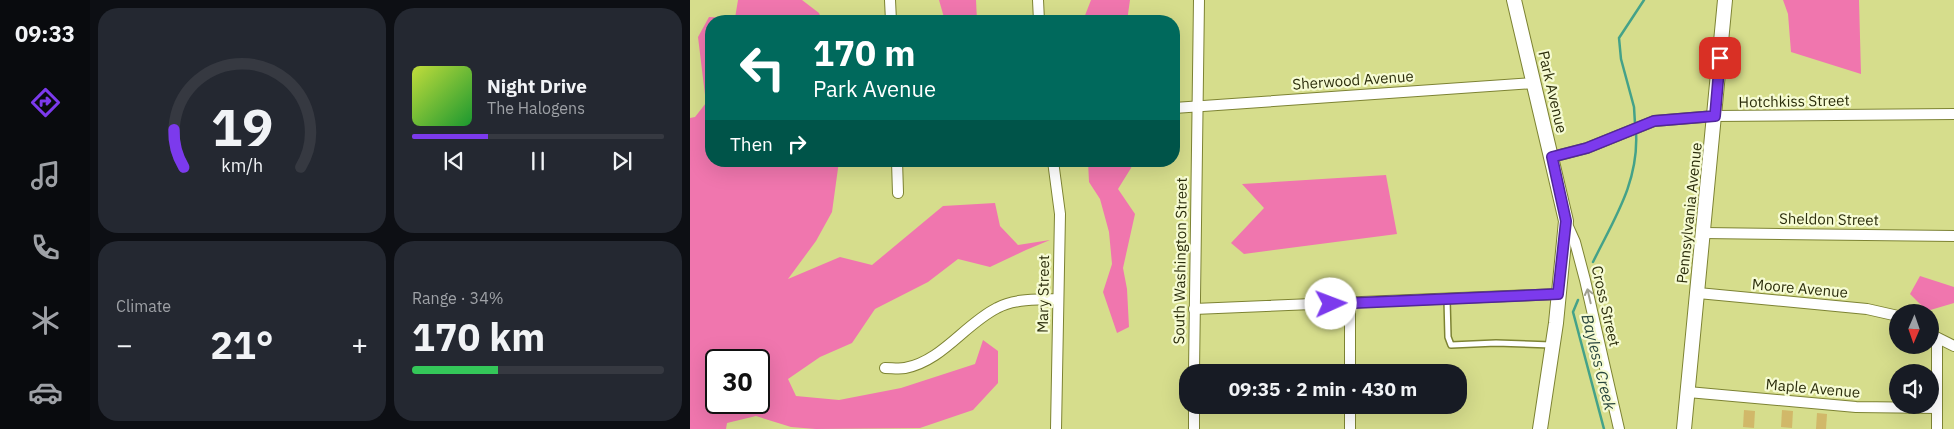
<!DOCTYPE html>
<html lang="en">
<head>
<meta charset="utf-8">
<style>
	:root { --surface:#171b24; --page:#242831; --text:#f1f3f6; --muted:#9ea1a6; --line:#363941; --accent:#7c3aed }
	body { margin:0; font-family:"IBM Plex Sans",sans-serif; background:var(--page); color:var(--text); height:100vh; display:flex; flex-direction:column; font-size:19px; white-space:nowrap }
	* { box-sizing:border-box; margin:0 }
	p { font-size:16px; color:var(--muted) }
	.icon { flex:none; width:28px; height:28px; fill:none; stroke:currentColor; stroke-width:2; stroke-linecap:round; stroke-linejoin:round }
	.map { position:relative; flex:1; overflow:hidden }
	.details { display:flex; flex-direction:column; gap:8px; padding:8px; background:#0d0f14; width:600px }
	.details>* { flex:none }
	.guide { position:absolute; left:15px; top:15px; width:475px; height:152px; border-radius:20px; box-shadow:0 5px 20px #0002; background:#00695c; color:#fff; overflow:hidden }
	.needle { width:32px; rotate:182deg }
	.controls { position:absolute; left:1199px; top:304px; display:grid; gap:10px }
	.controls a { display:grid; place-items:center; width:50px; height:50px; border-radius:50%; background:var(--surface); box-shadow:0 5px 20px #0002; font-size:25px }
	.speed { position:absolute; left:15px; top:349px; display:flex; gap:10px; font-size:25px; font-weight:700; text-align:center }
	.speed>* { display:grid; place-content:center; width:65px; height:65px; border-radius:50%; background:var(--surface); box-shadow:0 5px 20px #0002; line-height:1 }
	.speed .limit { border:2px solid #111; border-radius:8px; background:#fff; color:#111 }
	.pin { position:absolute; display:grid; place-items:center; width:42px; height:42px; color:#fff; margin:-21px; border-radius:10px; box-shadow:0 2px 8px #0006 }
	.me { position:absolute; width:55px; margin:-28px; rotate:88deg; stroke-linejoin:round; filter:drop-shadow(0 0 4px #0008) }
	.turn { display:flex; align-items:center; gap:18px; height:105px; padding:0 25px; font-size:22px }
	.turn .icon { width:65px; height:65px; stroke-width:2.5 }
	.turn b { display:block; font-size:35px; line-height:42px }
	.then { display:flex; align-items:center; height:48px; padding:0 25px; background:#0003; gap:10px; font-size:19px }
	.big { font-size:38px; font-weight:700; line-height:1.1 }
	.details .widget { flex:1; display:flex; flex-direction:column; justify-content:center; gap:8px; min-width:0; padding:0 18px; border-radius:20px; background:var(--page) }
	.details .dial { align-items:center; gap:0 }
	.dial svg { height:130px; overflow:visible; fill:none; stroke:var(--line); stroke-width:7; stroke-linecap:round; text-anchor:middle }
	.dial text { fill:var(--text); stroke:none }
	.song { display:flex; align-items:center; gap:15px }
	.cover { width:60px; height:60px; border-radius:8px; background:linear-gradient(135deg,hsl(70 70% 55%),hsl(130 70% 35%)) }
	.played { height:5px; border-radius:2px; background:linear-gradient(90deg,var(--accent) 30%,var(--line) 30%) }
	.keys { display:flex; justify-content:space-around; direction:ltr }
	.heat { display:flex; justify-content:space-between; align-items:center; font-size:28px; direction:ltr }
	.charge { height:8px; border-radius:4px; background:linear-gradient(90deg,#34c759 34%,var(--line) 0) }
	.details .tiles { flex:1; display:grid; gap:8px; grid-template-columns:repeat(2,1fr) }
	.trip { position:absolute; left:489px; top:364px; width:288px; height:50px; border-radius:20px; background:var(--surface); box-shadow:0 5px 20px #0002; font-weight:700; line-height:50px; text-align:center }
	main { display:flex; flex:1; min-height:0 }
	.tab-bar { display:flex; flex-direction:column; width:90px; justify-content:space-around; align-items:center; background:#090b0e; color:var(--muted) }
	.tab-bar .icon { width:35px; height:35px }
	.tab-bar .on { color:var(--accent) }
	.tab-bar b { font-size:22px; color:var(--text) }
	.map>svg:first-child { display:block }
	.forest { fill:#f076ae; fill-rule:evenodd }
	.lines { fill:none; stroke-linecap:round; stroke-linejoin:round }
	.stream { stroke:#44a289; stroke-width:2.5 }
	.building { fill:#d1b869 }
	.lane-casing { stroke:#7d8333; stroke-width:8 }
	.street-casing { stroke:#7d8333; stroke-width:12 }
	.secondary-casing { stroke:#7d8333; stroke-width:16 }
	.lane { stroke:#fff; stroke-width:5 }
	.street { stroke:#fff; stroke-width:10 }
	.secondary { stroke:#fff; stroke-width:14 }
	.oneway { stroke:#a0a091 }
	.route-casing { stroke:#51269a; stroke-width:12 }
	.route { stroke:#7c3aed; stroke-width:9 }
	.labels { text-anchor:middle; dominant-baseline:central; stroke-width:4.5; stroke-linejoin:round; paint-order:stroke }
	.street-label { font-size:15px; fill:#2b2d0b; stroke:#f6fbd3 }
	.water-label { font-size:16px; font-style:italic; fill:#29463d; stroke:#f6fbd3 }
</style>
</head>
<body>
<main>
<nav class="tab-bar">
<b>09:33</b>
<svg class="icon on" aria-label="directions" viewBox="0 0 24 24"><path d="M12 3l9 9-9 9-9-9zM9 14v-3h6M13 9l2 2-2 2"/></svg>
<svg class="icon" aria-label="music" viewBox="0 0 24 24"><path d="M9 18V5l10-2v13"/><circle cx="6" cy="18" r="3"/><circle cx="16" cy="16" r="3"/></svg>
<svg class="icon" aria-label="phone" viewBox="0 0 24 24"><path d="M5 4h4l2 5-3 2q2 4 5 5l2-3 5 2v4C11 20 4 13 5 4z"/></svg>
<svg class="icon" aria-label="climate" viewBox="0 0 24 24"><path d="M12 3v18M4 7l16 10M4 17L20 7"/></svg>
<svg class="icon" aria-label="car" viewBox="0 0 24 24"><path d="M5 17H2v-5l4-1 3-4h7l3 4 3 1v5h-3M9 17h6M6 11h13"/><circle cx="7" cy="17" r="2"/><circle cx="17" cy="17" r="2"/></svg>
</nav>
<section class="details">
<div class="tiles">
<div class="widget dial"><svg viewBox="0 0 100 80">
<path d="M14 69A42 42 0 1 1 86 69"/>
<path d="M14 69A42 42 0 0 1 8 46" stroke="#7c3aed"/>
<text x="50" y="56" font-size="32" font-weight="700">19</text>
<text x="50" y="72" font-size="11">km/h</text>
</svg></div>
<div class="widget">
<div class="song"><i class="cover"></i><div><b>Night Drive</b><p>The Halogens</p></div></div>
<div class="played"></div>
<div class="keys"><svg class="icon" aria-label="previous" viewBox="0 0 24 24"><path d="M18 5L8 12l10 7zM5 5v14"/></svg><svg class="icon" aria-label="pause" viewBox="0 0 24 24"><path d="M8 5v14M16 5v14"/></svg><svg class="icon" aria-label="next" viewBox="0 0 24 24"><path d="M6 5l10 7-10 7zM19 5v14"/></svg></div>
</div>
<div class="widget"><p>Climate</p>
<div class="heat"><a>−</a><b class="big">21°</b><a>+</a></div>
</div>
<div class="widget"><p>Range · 34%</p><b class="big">170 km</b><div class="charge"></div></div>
</div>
</section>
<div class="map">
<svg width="1264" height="429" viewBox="0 0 1264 429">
	<rect width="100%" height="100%" fill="#d6dd8c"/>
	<g class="forest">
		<path d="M48,0h64l17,13 3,8h-111v140h128l-7,51 -16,29 -28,38 52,-22 32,8 71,-59 52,-3 5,23 18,19 32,-5 -24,10 -36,17 -32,-8 -30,23 -53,27 -23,34 -32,14 -32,22 8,17 43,4 62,-12 74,-24 8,-24 15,11v32l-25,27 -53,18 -104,1 -25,-2 -35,-11 -29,7 -1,6h-36v-311l5,-1 11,-14 -8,-66 11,-20 26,1zM26,360h43v42h-43z"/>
		<polygon points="249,0 286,0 287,21 255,21"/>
		<polygon points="401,0 440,0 437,21 388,21 394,18"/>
		<polygon points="1093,0 1169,0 1171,74 1101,52 1098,14"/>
		<polygon points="398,161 443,161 441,168 428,189 445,214 433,268 437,289 439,327 427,333 413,292 422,264 419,232 410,199 399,182"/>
		<polygon points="696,175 707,234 554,254 541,243 574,208 552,184"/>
		<polygon points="1230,276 1264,287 1264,303 1237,311 1220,294"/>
	</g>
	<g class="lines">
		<g class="stream">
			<polyline points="945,124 944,107 931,59 929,38 954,0"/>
			<path d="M903,262c21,-43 46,-80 43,-130"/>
			<polyline points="888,300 883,312 914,429"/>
		</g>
	</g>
	<g class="building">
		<polygon points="1054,410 1065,411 1064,428 1053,427"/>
		<polygon points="1092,410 1103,411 1102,428 1091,427"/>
		<polygon points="1127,413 1137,414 1136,429 1126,429"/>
	</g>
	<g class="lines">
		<g class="lane-casing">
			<polyline id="lane" points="757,299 758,337 761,345 806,343 861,345"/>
		</g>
		<g class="street-casing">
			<g id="street">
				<polyline points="200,0 201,21"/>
				<polyline points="348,0 349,21"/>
				<polyline points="484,108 844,83"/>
				<polyline points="862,157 897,148 964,121 1025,116 1264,114"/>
				<polyline points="207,161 208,193"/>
				<polyline points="363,161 370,214 366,429"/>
				<polyline points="876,222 885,242 895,280 929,429"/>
				<polyline points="1014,233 1264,236"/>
				<polyline points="1008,293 1177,309 1208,316"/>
				<polyline points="504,309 868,294"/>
				<polyline points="1240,334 1264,346"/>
				<polyline points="1247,338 1247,429"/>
				<path d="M195,368c7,0 14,1 20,0 37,-7 60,-44 92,-60 18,-10 42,-8 61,-9"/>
				<polyline points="504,372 509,0"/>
				<polyline points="660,372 660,303"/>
				<polyline points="998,392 1166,407 1247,408"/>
				<polyline points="504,429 504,405"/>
				<polyline points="660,429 660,405"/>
			</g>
		</g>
		<g class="secondary-casing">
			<g id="secondary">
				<polyline points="824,0 876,221 866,323 850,429"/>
				<polyline points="994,429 1035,0"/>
			</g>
		</g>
		<use href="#lane" class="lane"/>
		<use href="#street" class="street"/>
		<use href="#secondary" class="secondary"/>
	</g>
	<defs><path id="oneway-shaft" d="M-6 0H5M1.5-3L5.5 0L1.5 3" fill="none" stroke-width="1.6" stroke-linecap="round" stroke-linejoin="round" transform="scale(1.25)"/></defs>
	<use class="oneway" href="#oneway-shaft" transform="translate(899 296) rotate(-103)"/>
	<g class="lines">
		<g class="route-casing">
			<polyline id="route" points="641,304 868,294 876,221 862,157 897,148 964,121 1025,116 1030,58"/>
		</g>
		<use href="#route" class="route"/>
	</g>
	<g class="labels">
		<g class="street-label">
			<text transform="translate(663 80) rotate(-4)">Sherwood Avenue</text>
			<text transform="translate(863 92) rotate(77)">Park Avenue</text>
			<text transform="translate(1104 101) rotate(-1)">Hotchkiss Street</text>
			<text transform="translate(999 213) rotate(-84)">Pennsylvania Avenue</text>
			<text transform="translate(1139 219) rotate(1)">Sheldon Street</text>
			<text transform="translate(490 261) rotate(-89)">South Washington Street</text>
			<text transform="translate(1110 288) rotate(5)">Moore Avenue</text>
			<text transform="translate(353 294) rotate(-89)">Mary Street</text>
			<text transform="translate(916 306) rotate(77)">Cross Street</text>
			<text transform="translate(1123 388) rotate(5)">Maple Avenue</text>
		</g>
		<g class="water-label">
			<text transform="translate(909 362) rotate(76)">Bayless Creek</text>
		</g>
	</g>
</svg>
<div class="controls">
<a><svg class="needle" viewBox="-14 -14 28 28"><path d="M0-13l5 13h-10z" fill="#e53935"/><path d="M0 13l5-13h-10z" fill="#9ea1a6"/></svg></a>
<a><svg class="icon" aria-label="sound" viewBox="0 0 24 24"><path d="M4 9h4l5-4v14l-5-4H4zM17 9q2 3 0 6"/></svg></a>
</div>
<div class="speed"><div class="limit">30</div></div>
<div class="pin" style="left:1030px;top:58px;background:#d93025"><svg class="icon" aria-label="arrive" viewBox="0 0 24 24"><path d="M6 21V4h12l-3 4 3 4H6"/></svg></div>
<svg class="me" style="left:641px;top:304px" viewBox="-20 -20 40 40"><circle r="19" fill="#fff"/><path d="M0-13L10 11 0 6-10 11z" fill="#7c3aed"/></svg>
<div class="trip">09:35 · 2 min · 430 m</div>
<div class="guide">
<div class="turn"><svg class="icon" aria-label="left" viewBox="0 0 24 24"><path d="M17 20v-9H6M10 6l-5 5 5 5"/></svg><div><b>170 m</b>Park Avenue</div></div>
<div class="then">Then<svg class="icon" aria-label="right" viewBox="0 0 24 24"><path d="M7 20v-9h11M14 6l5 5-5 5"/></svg></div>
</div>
</div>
</main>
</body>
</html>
